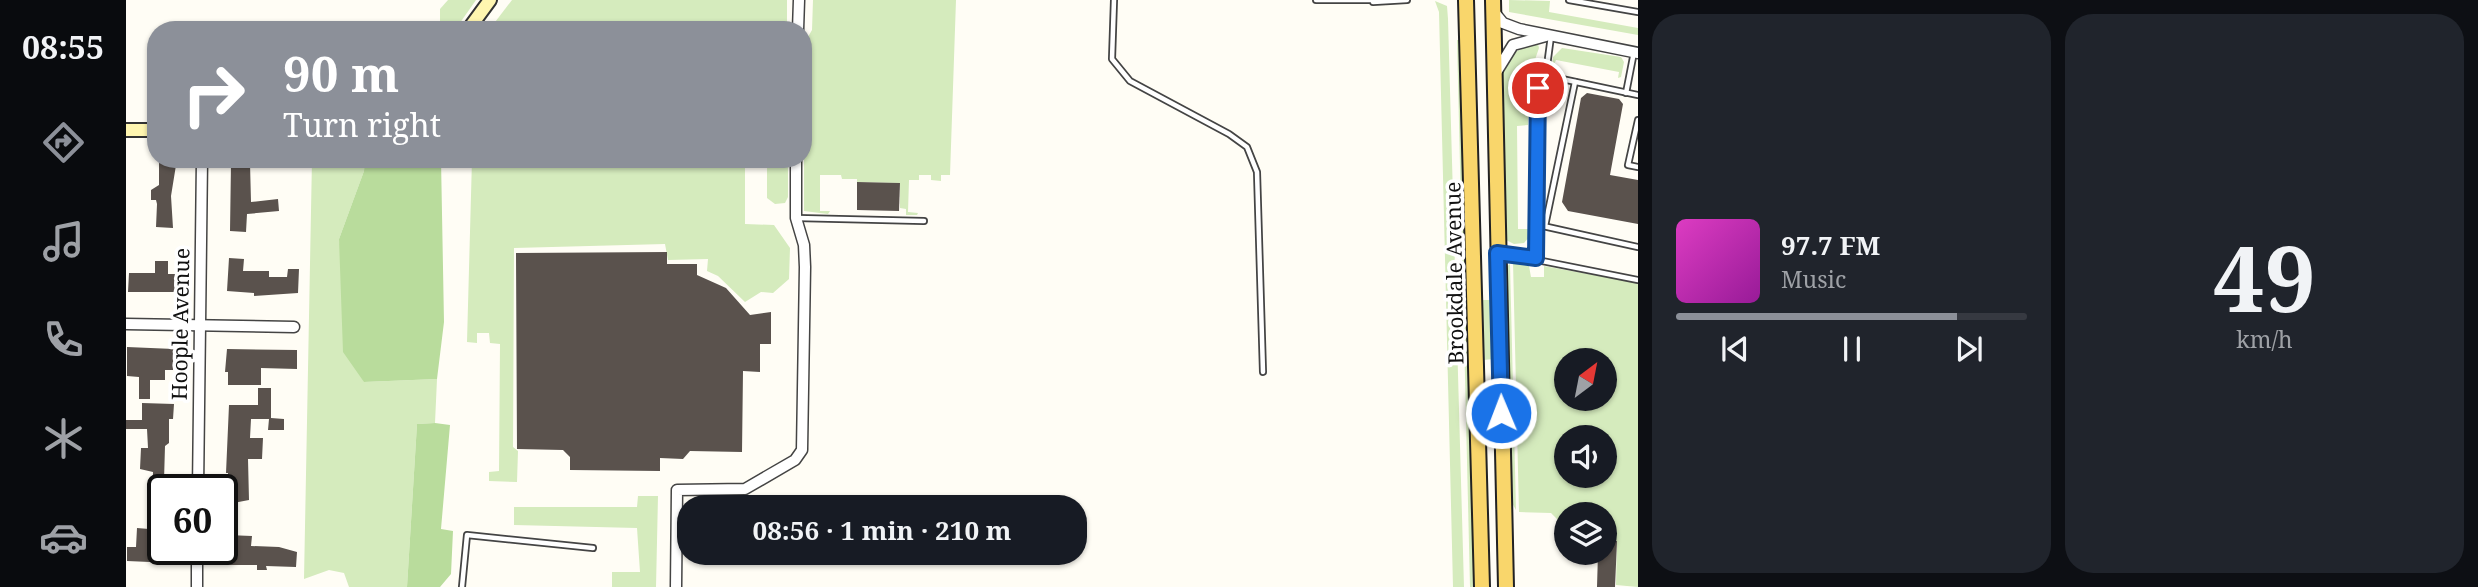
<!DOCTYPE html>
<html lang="en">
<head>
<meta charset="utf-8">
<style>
	:root { --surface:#171b24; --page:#20242c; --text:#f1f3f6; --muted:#9ea1a6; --line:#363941; --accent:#8c9099 }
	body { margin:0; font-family:"Noto Serif",serif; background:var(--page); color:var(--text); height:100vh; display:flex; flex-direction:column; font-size:26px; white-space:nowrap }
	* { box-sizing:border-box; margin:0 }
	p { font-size:23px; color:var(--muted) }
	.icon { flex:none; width:38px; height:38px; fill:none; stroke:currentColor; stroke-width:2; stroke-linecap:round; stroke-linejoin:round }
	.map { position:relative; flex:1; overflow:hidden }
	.drawer { display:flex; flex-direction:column; gap:14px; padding:14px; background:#0d0f14; width:840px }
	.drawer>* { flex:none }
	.top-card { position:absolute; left:21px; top:21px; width:665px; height:147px; border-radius:28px; box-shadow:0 2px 5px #0004; background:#8c9099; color:#fff; overflow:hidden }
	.needle { width:46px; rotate:32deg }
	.controls { position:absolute; left:1428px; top:348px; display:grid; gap:14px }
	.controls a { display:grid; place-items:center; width:63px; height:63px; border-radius:50%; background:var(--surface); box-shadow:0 2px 5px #0004; font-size:35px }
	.speed { position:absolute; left:21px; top:474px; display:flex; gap:14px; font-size:35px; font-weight:700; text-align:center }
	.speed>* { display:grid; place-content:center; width:91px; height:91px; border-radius:50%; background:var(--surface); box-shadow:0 2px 5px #0004; line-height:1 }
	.speed .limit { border:4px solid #111; border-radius:10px; background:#fff; color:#111 }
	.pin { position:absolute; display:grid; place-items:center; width:60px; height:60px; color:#fff; margin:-30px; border:4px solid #fff; border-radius:50%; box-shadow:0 2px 7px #0007 }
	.me { position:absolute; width:77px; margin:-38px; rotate:359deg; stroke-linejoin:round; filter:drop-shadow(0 0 5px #0008) }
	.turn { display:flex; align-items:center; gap:24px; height:147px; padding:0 21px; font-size:32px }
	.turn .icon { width:91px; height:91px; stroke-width:2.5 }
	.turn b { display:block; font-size:49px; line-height:60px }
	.drawer .card { flex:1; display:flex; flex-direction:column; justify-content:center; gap:10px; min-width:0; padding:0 24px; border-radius:28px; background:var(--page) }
	.drawer .dial { align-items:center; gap:0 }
	.dial b { font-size:91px; line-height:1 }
	.song { display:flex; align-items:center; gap:21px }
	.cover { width:84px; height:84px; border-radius:10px; background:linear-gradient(135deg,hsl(310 70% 55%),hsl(300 70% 35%)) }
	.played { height:7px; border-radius:4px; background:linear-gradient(90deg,var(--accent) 80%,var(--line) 80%) }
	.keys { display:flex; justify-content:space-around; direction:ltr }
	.drawer .tiles { flex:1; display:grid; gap:14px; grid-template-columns:repeat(2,1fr) }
	.trip { position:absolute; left:551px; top:495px; width:410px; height:70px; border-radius:28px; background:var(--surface); box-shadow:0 2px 5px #0004; font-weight:700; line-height:70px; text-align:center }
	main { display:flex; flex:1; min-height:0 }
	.tabs { display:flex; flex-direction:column; width:126px; justify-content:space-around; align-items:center; background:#090b0e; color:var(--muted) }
	.tabs .icon { width:49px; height:49px }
	.tabs .on { color:var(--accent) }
	.tabs b { font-size:32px; color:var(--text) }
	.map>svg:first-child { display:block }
	.green { fill:#d5ebbd; fill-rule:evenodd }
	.forest { fill:#b9dc9c }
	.building { fill:#5a524d }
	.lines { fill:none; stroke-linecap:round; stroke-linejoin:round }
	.lane-casing { stroke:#444; stroke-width:8 }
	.street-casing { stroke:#444; stroke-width:13 }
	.secondary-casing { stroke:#333; stroke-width:16 }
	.primary-casing { stroke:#222; stroke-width:18 }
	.lane { stroke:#fff; stroke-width:4.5 }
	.street { stroke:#fff; stroke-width:10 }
	.secondary { stroke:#fff6b0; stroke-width:12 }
	.primary { stroke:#f9d66b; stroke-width:14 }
	.route-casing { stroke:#114b97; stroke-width:18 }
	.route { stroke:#1a73e8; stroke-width:12 }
	.labels { text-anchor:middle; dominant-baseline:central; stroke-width:7; stroke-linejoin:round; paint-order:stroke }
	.street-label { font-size:21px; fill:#111; stroke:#fff }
</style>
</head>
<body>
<main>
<nav class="tabs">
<b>08:55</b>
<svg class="icon on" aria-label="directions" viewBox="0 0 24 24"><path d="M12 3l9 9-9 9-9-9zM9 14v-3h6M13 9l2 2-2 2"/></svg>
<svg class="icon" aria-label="music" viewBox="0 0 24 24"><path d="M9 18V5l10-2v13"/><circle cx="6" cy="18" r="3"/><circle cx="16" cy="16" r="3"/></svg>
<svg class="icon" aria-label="phone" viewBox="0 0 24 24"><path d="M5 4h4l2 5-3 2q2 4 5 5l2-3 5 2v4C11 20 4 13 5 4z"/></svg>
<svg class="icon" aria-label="climate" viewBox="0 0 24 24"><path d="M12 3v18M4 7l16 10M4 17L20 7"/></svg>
<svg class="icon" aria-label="car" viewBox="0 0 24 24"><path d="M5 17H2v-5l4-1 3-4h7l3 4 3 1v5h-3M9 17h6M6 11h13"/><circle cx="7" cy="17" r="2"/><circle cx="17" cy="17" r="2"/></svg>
</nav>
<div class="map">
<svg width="1512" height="587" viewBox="0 0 1512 587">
	<rect width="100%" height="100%" fill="#fffdf5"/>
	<g class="green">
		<polygon points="322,0 350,0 329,30 314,30 314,9"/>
		<polygon points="386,0 661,0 661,30 363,30"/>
		<polygon points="687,0 830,0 824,175 815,175 815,181 805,180 805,175 793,175 793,180 783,180 782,212 792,213 791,215 780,215 780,209 774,208 774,183 731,182 731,179 716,179 715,175 694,175 694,211 704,211 702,214 678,211 678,44 686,30"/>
		<polygon points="1383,0 1424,1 1423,12 1512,28 1512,35 1383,12"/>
		<polygon points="1309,1 1321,6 1322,19 1338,587 1327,587 1313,12"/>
		<polygon points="1331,40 1336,40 1349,587 1344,587"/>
		<polygon points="1406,44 1412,44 1413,48 1403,77 1402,125 1391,126 1392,229 1404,229 1404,236 1398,243 1388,244 1378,239 1376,72 1387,53"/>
		<polygon points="1436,48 1495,57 1498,62 1495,77 1492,78 1493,72 1430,60 1426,69 1427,57"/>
		<polygon points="186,159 239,159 238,171 213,239 238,382 311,379 309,423 291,424 281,587 223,587 218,573 203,570 178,579"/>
		<polygon points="346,159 619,159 619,224 648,225 664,248 663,279 647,293 635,292 619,302 592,276 581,271 582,259 542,260 539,244 388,248 387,447 392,451 391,482 363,481 363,472 373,471 374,344 364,343 363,333 351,333 351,343 341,342"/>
		<polygon points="641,159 662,159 662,197 659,203 649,204 641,198"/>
		<path d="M1393,261l10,5 2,11h13v-11l94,17v304l-22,-2 1,-44 -12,-1v-26h-39v14l-15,-15 -32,-1 -6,-250zM1440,360h39v39h-39zM1440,438h39v38h-39z"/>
		<polygon points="1384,264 1390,510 1385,501 1379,268"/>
		<polygon points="1356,300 1366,300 1367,359 1358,360"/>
		<polygon points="512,496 532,496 530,587 486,587 486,572 514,572 511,528 388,525 388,507 511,507"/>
	</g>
	<g class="forest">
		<polygon points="239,159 315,159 318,322 311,379 238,382 217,352 213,239 238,171"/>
		<polygon points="309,423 324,425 315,529 327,531 325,574 314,587 281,587 291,424"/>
	</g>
	<g class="building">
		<polygon points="1461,93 1493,99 1497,104 1484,175 1512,180 1512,224 1442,211 1436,202 1455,98"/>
		<polygon points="33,159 51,159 45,196 47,228 30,227 31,204 30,200 25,200 25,190 33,185"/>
		<polygon points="105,163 124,163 125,202 152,199 153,211 121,214 120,232 104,231"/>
		<polygon points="731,182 774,183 773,211 731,210"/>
		<polygon points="541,252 541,264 571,264 571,275 600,288 624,315 645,312 645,344 634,344 634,372 617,371 616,452 564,451 557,459 534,458 534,471 444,470 444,457 437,450 391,449 390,253"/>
		<polygon points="103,258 118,259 117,271 143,271 143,277 161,277 162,269 173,269 172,293 128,296 128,293 101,291"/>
		<polygon points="29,261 42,261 42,274 49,274 49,292 2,292 3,273 29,273"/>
		<polygon points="1,347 48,349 47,370 39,370 39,380 24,380 24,399 13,399 13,377 1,376"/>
		<polygon points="101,349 171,350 171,369 135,368 135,385 102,385 102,372 99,372"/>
		<polygon points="132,388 145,388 145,418 158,419 158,430 142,430 143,419 125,419 124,438 137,438 136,459 122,459 123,500 102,504 102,473 100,473 103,405 132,405"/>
		<polygon points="16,403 48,404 47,419 43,419 43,443 39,446 37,516 26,516 27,472 14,469 15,448 22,448 21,429 0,429 0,420 16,420"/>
		<polygon points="11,528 23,529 22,545 47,550 47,563 1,561 1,547 10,547"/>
		<polygon points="101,535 126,536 125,546 153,547 171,552 170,567 140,566 141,570 131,570 131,565 101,565 101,560 96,556 96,545 101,541"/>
		<polygon points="1479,540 1491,541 1489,587 1471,587 1472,553 1479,553"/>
	</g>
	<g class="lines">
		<g class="lane-casing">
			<g id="lane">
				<polyline points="988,0 986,59 1004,81 1103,134 1121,147 1131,172 1137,372"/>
				<polyline points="1190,0 1247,0"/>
				<polyline points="1443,0 1512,12"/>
				<polyline points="1247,2 1281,0"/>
				<polyline points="1417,75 1512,95"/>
				<polyline points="1500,93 1508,52"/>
				<polyline points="1512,120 1502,165 1512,167"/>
				<polyline points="671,218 798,221"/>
				<polyline points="1417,226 1512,247"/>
				<polyline points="1419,226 1449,82"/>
				<polyline points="1376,253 1512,280"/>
				<polyline points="1410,258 1412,88 1421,66 1425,36"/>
				<polyline points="336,587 341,535 467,548"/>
			</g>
		</g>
		<g class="street-casing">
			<g id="street">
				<polyline points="1368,12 1377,23 1393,29 1512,53"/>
				<polyline points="672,30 673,0"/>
				<polyline points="1371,71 1387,45 1420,36"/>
				<polyline points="0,324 168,327"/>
				<polyline points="72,490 76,159"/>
				<polyline points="71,587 71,550"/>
				<polyline points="550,587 551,490 619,489 669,460 676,450 679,267 678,245 670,218 670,159"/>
			</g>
		</g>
		<g class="secondary-casing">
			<g id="secondary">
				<polyline points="342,30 364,0"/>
				<polyline points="0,130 30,130"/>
			</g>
		</g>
		<g class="primary-casing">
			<g id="primary">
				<polyline points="1340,0 1356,587"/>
				<polyline points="1367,0 1380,587"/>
			</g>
		</g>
		<use href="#lane" class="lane"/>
		<use href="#street" class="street"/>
		<use href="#secondary" class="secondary"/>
		<use href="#primary" class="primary"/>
	</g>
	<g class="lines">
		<g class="route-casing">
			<polyline id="route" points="1375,413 1371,253 1410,258 1412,88"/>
		</g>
		<use href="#route" class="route"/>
	</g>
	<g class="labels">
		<g class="street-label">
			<text transform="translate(1328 273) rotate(-91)">Brookdale Avenue</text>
			<text transform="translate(54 324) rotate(-89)">Hoople Avenue</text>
		</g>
	</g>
</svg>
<div class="controls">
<a><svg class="needle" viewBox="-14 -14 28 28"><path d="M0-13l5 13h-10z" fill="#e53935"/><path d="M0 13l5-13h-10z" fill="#9ea1a6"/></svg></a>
<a><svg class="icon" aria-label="sound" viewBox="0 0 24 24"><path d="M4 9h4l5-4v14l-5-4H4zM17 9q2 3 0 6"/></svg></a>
<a><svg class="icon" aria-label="layers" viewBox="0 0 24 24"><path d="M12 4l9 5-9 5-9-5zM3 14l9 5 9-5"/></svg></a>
</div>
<div class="speed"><div class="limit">60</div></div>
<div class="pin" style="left:1412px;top:88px;background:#d93025"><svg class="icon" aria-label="arrive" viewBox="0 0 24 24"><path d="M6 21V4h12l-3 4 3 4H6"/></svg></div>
<svg class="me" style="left:1375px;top:413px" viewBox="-20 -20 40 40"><circle r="17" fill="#1a73e8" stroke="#fff" stroke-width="3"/><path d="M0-11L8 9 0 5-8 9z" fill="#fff"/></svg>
<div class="trip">08:56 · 1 min · 210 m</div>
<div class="top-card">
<div class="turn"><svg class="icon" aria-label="right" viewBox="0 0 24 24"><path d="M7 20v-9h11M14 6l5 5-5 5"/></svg><div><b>90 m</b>Turn right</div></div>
</div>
</div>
<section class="drawer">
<div class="tiles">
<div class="card">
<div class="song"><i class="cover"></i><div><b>97.7 FM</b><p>Music</p></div></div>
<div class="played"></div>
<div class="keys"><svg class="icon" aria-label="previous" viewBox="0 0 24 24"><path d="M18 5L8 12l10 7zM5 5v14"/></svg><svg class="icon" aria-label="pause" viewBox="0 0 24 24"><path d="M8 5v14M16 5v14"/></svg><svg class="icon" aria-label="next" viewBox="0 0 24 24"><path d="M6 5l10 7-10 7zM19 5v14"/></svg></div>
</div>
<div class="card dial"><b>49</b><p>km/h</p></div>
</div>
</section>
</main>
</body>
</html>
